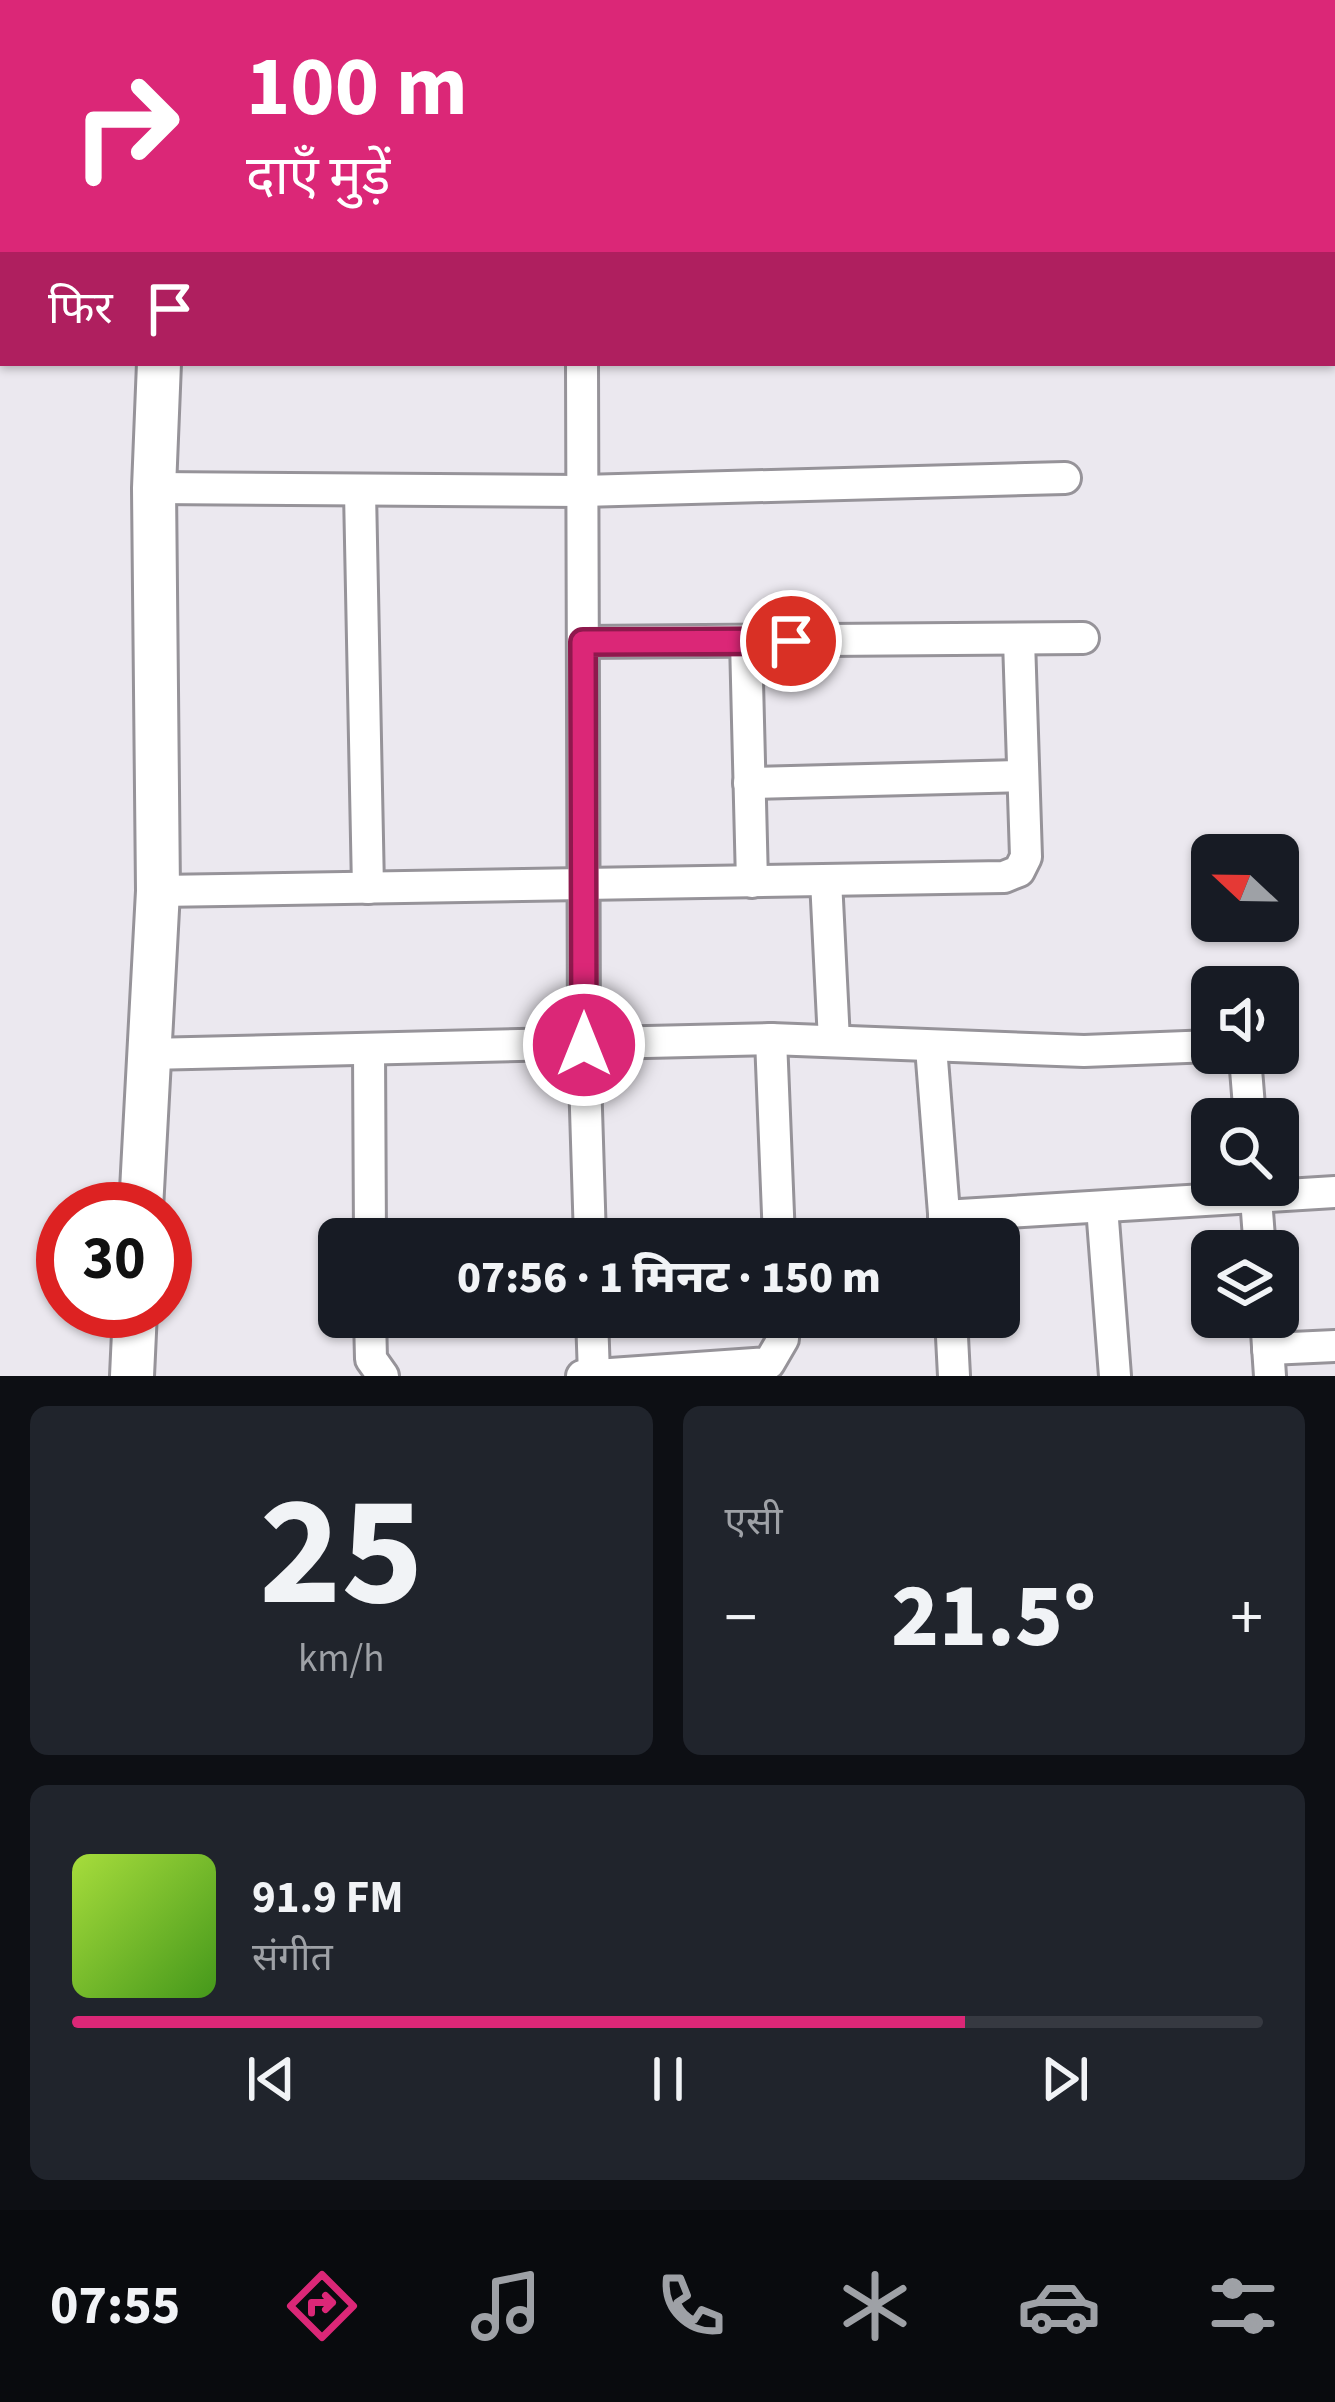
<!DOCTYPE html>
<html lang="hi">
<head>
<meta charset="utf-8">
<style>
	:root { --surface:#171b24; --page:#20242c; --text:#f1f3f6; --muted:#9ea1a6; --line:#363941; --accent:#db2777 }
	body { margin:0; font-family:"Source Sans 3","Noto Sans Devanagari",sans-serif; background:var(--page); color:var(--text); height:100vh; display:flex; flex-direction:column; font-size:45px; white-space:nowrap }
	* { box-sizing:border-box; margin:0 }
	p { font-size:39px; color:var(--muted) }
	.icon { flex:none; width:66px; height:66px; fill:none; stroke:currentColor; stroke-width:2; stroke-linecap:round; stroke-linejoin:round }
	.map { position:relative; height:1376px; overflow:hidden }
	.sheet { display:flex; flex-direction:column; gap:30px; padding:30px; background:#0d0f14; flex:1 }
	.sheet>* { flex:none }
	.hud { position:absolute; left:0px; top:0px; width:1335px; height:366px; box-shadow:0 3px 9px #0004; background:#db2777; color:#fff; overflow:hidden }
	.needle { width:78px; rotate:292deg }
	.fabs { position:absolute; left:1191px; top:834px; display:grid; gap:24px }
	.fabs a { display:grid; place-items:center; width:108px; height:108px; border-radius:18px; background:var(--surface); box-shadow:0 3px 9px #0004; font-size:60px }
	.speed { position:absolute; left:36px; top:1182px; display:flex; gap:24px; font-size:60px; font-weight:700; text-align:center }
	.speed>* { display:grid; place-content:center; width:156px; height:156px; border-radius:50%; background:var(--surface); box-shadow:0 3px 9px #0004; line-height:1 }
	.speed .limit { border:18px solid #d22; background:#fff; color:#111 }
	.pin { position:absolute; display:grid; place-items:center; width:102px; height:102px; color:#fff; margin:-51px; border:6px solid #fff; border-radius:50%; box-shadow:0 3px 12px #0007 }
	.me { position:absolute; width:132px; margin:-66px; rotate:0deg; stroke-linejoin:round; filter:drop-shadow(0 0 9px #0008) }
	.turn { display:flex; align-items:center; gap:42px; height:252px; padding:0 48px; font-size:54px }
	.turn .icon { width:156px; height:156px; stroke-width:2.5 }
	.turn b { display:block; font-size:84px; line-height:102px }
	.then { display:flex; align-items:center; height:114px; padding:0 48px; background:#0003; gap:24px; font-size:45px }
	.big { font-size:90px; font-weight:800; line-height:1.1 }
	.sheet .widget { flex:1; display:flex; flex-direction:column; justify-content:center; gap:18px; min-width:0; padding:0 42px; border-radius:18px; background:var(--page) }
	.sheet .dial { align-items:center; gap:0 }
	.dial b { font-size:156px; line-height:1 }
	.song { display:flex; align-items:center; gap:36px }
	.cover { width:144px; height:144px; border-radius:18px; background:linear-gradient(135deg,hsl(80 70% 55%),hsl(100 70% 35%)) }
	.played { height:12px; border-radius:6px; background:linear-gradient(90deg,var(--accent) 75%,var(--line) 75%) }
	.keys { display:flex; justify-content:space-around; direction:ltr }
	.heat { display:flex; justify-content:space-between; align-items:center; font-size:66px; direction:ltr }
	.sheet .tiles { flex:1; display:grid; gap:30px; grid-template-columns:1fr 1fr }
	.widget:last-child { grid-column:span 2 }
	.trip { position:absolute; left:318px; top:1218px; width:702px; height:120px; border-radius:18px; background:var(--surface); box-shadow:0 3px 9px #0004; font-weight:800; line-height:120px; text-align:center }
	.tab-bar { display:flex; height:192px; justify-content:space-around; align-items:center; background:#090b0e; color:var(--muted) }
	.tab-bar .icon { width:84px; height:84px }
	.tab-bar .active { color:var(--accent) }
	.tab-bar b { font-size:54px; color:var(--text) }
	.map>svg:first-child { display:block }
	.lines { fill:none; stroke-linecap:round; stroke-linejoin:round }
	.street-casing { stroke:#969399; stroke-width:36 }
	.secondary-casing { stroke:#969399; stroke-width:48 }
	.street { stroke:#fff; stroke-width:30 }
	.secondary { stroke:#fff; stroke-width:42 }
	.route-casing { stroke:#8e194d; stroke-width:30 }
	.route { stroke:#db2777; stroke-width:21 }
</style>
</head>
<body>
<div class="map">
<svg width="1335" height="1376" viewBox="0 0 1335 1376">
	<rect width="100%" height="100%" fill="#ebe8ef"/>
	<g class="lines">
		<g class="street-casing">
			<g id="street">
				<polyline points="661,0 669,3"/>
				<polyline points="797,0 804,3"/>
				<polyline points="768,3 769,0"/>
				<polyline points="1030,3 1031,0"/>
				<polyline points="1332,51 1335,50"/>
				<polyline points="1332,162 1335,161"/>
				<polyline points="582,363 584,1045 590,1239"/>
				<polyline points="154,488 582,491 1065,478"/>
				<polyline points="360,492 368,888"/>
				<polyline points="746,641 752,882"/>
				<polyline points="583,642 1083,638"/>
				<polyline points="749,783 1023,776"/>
				<polyline points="826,880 834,1041"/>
				<polyline points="158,891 1004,877 1019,871 1026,857 1019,640"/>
				<polyline points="771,1039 779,1239"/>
				<polyline points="931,1047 946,1239"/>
				<polyline points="369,1050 370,1239"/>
				<polyline points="1241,1053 1245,1057 1250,1119"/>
				<polyline points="148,1054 771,1039 1084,1051 1212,1046"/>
				<polyline points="1255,1185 1260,1251"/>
				<polyline points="1102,1207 1115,1376"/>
				<polyline points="944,1216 1335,1192"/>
				<polyline points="370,1317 371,1359 383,1376"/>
				<polyline points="592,1317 594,1375"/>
				<polyline points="951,1317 954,1376"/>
				<polyline points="1266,1317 1270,1376"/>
				<polyline points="1268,1349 1335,1346"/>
				<polyline points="582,1376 769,1363 783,1339 782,1317"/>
			</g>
		</g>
		<g class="secondary-casing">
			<g id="secondary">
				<polyline points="175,3 175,0"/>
				<polyline points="141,1209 158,891 154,488 159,363"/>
				<polyline points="132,1376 135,1311"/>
			</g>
		</g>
		<use href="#street" class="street"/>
		<use href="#secondary" class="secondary"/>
	</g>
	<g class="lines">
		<g class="route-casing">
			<polyline id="route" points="584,1045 583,642 791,641"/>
		</g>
		<use href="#route" class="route"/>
	</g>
</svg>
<div class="fabs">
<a><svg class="needle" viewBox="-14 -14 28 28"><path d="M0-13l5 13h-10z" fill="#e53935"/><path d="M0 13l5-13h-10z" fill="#9ea1a6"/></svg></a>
<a><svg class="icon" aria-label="sound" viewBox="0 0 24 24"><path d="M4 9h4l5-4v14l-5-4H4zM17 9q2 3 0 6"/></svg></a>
<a><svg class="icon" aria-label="search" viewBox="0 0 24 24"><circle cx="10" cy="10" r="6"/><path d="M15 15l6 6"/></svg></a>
<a><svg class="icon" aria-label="layers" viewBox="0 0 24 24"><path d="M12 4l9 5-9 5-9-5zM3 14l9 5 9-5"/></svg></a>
</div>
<div class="speed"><div class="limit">30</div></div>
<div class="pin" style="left:791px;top:641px;background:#d93025"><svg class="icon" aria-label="arrive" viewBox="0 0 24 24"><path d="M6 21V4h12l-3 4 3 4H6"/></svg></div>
<svg class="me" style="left:584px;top:1045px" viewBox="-20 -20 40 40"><circle r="17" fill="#db2777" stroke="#fff" stroke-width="3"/><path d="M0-11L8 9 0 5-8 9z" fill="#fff"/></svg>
<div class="trip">07:56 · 1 मिनट · 150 m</div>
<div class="hud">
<div class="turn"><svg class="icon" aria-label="right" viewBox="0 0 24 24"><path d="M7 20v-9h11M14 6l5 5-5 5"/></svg><div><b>100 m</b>दाएँ मुड़ें</div></div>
<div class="then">फिर<svg class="icon" aria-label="arrive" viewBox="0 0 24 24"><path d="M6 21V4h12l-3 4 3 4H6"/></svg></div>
</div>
</div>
<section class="sheet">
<div class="tiles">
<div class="widget dial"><b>25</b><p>km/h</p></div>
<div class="widget"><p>एसी</p>
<div class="heat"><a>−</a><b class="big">21.5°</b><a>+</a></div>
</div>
<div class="widget">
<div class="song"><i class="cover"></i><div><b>91.9 FM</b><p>संगीत</p></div></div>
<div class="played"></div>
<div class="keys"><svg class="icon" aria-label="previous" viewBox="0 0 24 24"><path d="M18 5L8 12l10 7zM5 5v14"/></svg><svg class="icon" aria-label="pause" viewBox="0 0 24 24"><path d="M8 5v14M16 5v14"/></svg><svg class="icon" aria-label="next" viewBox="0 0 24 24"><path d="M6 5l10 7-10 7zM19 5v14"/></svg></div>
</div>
</div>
</section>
<nav class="tab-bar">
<b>07:55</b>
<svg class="icon active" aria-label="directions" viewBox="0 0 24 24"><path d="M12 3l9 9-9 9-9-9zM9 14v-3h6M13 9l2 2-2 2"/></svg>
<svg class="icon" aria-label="music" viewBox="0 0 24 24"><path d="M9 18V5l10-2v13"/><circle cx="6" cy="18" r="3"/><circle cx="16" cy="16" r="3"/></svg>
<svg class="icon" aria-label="phone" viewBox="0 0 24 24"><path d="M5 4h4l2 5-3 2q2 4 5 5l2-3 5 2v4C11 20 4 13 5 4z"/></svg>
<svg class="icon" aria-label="climate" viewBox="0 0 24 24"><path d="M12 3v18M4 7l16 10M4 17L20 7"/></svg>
<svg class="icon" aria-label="car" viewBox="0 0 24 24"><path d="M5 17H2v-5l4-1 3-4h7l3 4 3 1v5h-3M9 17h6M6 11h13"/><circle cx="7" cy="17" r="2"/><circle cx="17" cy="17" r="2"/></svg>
<svg class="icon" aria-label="filters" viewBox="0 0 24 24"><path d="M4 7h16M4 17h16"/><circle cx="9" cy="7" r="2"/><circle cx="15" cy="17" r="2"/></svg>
</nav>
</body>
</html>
